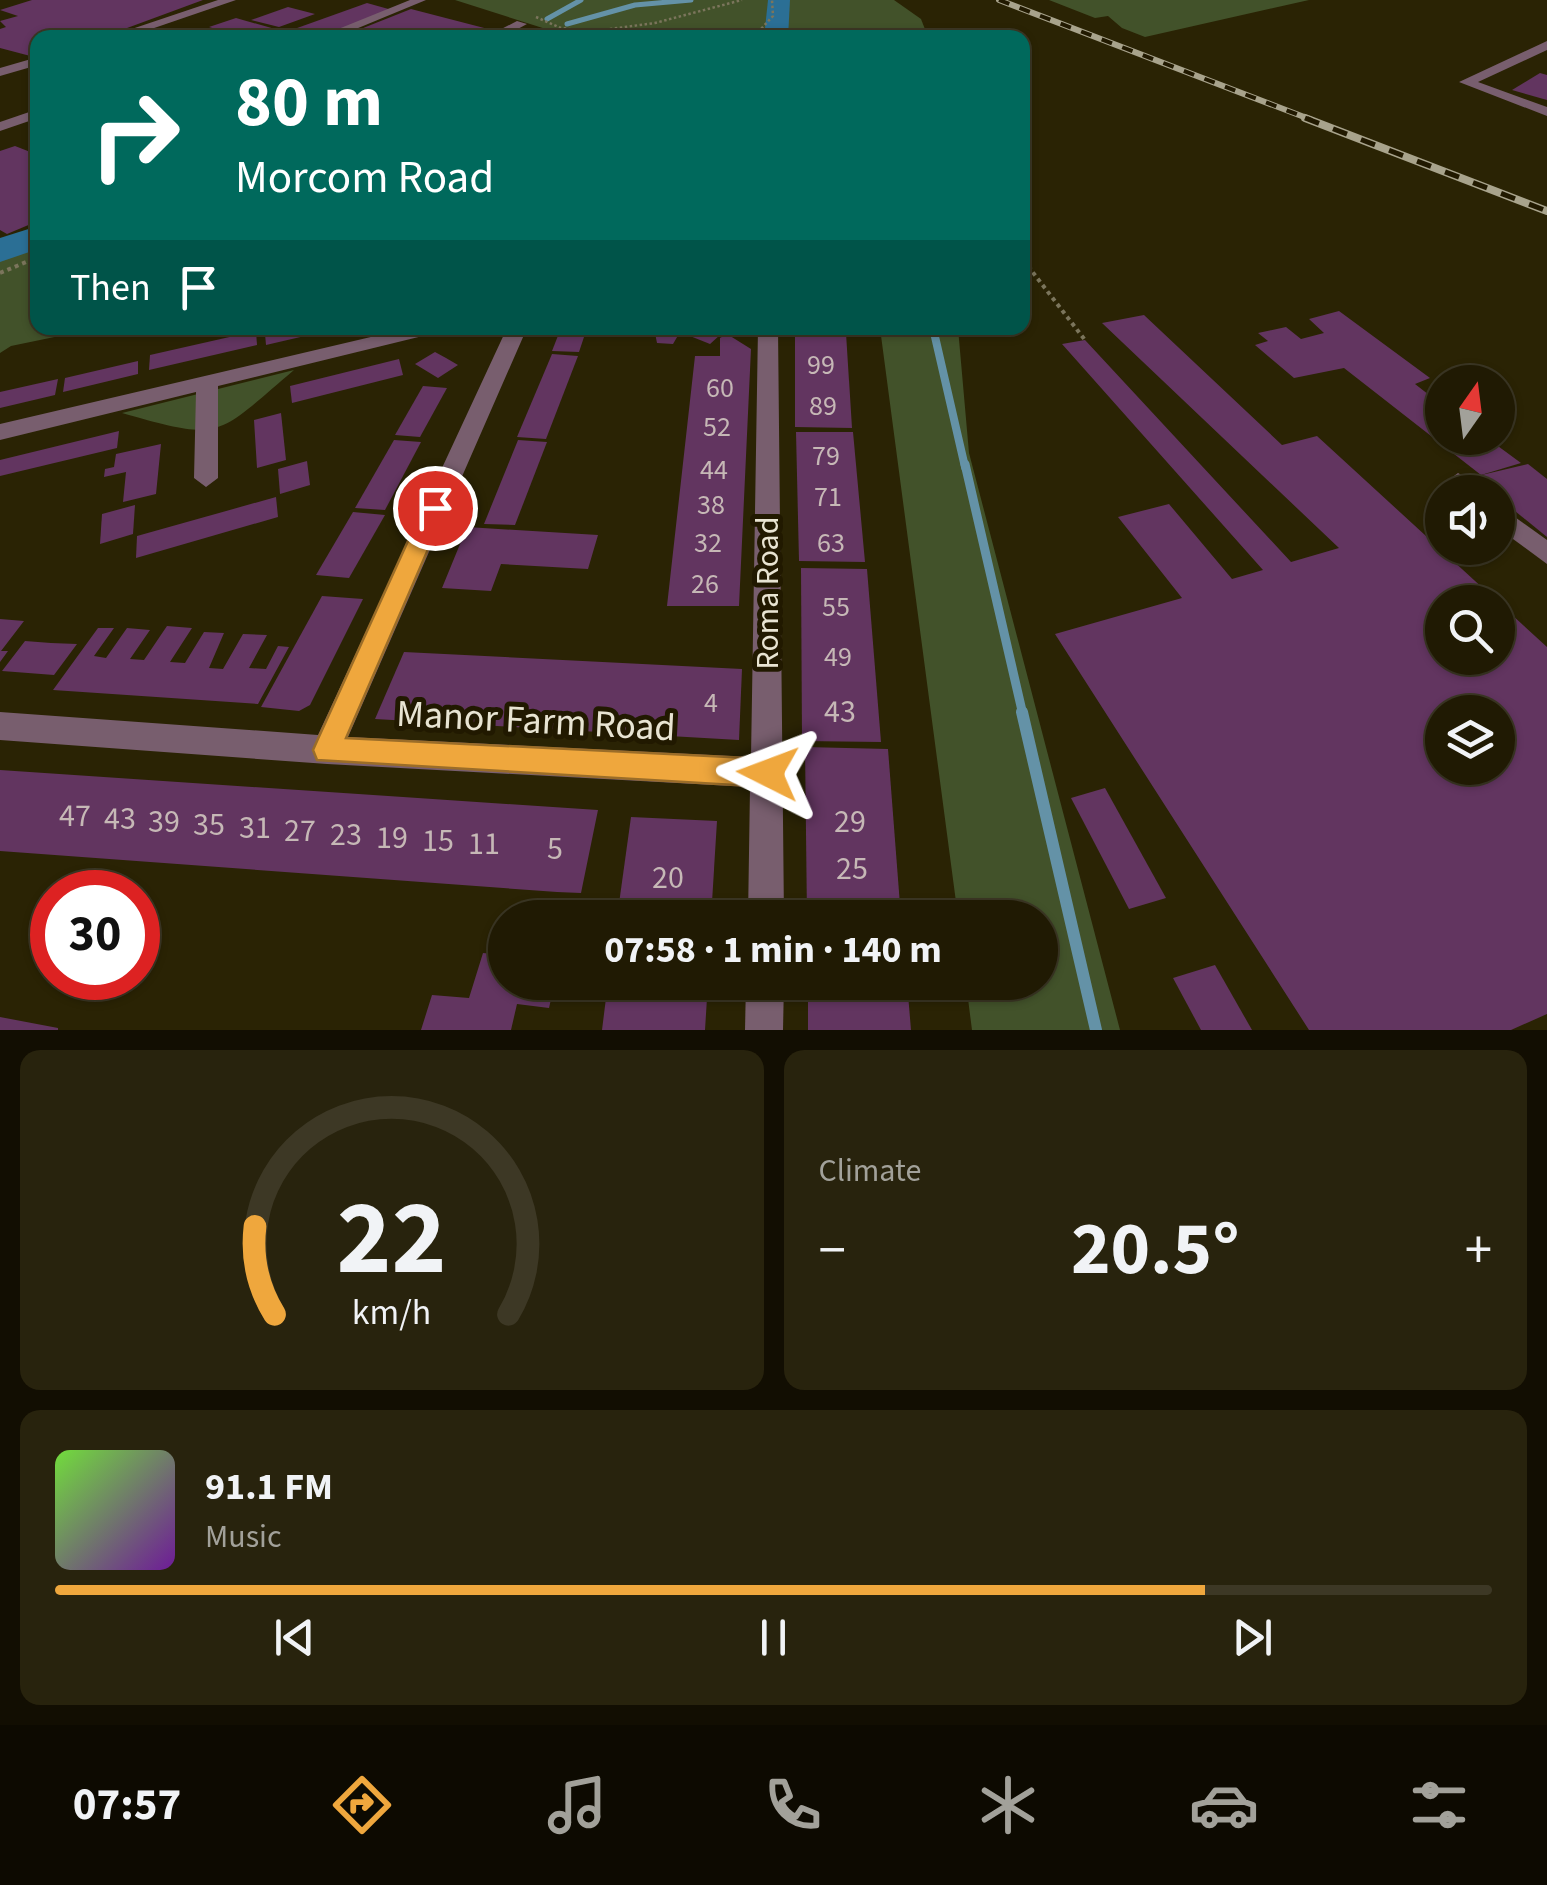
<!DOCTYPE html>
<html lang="en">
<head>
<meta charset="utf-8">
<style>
	:root { --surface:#201a03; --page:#28230d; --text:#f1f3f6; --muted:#a2a19a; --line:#3d3825; --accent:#efa73d }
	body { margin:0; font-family:"Source Sans 3",sans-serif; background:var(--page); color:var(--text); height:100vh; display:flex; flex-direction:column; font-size:38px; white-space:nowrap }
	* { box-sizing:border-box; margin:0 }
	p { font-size:32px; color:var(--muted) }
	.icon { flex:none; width:55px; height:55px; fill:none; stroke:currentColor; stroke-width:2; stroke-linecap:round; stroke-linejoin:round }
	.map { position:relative; height:1030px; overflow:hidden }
	.sheet { display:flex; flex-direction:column; gap:20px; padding:20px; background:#120e02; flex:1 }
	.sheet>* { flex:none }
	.guide { position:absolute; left:30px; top:30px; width:1000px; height:305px; border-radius:20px; box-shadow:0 2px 8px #0004,0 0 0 2px var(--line); background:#00695c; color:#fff; overflow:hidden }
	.needle { width:65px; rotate:14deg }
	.fabs { position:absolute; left:1425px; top:365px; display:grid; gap:20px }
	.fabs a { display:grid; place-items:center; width:90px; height:90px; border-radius:50%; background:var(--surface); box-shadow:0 2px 8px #0004,0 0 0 2px var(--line); font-size:50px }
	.speed { position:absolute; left:30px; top:870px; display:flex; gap:20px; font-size:50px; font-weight:700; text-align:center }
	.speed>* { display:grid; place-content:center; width:130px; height:130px; border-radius:50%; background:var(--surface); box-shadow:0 2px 8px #0004,0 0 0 2px var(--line); line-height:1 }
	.speed .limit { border:15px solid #d22; background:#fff; color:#111 }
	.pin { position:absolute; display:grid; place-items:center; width:85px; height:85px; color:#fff; margin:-42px; border:5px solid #fff; border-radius:50%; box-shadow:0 2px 10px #0007 }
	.me { position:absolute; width:110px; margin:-55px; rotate:273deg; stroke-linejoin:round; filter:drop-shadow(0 0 8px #0008) }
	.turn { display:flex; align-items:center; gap:35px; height:210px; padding:0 40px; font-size:45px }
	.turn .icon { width:130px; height:130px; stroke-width:2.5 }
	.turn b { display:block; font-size:70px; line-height:85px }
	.then { display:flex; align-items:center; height:95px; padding:0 40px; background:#0003; gap:20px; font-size:38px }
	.big { font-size:75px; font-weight:700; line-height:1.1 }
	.sheet .tile { flex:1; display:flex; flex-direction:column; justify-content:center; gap:15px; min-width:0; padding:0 35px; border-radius:20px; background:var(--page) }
	.sheet .dial { align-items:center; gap:0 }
	.dial svg { height:260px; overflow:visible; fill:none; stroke:var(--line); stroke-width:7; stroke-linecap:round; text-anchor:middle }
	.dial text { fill:var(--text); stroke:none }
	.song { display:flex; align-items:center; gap:30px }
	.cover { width:120px; height:120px; border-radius:15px; background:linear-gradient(135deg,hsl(100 70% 55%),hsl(280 70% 35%)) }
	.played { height:10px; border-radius:5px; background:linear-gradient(90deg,var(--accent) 80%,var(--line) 80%) }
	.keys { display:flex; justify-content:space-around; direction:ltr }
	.heat { display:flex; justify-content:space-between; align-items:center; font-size:55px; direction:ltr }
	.sheet .tiles { flex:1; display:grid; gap:20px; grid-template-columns:1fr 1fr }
	.tile:last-child { grid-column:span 2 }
	.trip { position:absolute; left:488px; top:900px; width:570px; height:100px; border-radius:50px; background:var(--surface); box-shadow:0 2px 8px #0004,0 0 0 2px var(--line); font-weight:700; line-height:100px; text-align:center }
	.dock { display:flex; height:160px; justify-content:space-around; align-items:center; background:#0d0a01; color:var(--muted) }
	.dock .icon { width:70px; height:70px }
	.dock .on { color:var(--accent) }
	.dock b { font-size:45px; color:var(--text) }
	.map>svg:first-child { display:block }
	.green { fill:#42522a }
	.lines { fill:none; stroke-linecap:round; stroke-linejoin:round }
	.stream-far3 { stroke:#6492a7; stroke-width:5 }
	.stream-far2 { stroke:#6492a7; stroke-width:8 }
	.stream-far1 { stroke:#6492a7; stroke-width:9 }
	.stream { stroke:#6492a7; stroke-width:12 }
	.river { fill:#2b6f95; fill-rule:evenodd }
	.building { fill:#623560; fill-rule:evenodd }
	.path-far1 { stroke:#7b755c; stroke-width:2.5; stroke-dasharray:2.5 2.5; stroke-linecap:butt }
	.path { stroke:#7b755c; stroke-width:4; stroke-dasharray:4 4; stroke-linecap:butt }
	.minor { fill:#785e6e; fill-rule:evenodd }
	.rail-far1-casing { stroke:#a8a38c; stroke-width:6 }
	.rail-casing { stroke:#a8a38c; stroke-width:8 }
	.rail-far1 { stroke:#211900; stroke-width:4; stroke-dasharray:11; stroke-linecap:butt }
	.rail { stroke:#211900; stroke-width:5; stroke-dasharray:15; stroke-linecap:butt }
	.route { fill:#efa73d; stroke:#9b6d28; stroke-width:2.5 }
	.labels { text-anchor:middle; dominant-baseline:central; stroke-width:10; stroke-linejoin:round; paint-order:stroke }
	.number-label { font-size:28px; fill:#c6b8b6 }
	.street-label { font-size:32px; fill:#e8e4d2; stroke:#211900 }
	.near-number-label { font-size:32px; fill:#c6b8b6 }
	.near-street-label { font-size:38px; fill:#e8e4d2; stroke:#211900 }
</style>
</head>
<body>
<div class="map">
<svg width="1547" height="1030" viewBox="0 0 1547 1030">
	<rect width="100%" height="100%" fill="#2a2304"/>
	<g class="green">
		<polygon points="455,0 894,0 921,19 928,37 571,37"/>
		<polygon points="1049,0 1309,0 1145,37 1122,28 1108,16 1095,18"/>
		<polygon points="37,226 38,328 98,328 11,346 0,353 0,242"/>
		<polygon points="880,328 958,328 969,453 1120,1030 972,1030 966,983 1040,982 1040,918 958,917"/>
		<path d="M294,370c-79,67 -70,72 -172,43z"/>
	</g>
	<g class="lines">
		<g class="stream-far3">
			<polyline points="547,19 581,0"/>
			<polyline points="567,24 635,5 691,0"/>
		</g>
		<polyline class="stream-far2" points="933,328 965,467"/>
		<polyline class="stream-far1" points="965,464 1023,715"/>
		<polyline class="stream" points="1022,712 1096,1030"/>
		<g class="river">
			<polygon points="768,0 790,0 788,38 764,38"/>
			<polygon points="38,226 38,249 0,262 0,238"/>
		</g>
	</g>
	<g class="building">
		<polygon points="32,0 203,0 100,38 38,38 38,58 0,48 0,29 6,27 0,21 18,16 0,10"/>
		<polygon points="367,3 392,10 318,38 272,37"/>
		<polygon points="288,7 315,14 279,27 251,20"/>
		<polygon points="411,9 492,30 473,38 338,38"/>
		<polygon points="236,18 275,29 245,38 209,27"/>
		<polygon points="1540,73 1547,75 1547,100 1512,90"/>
		<polygon points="15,146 38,155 38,221 7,234 0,230 0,151"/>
		<polygon points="1339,311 1430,378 1415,384 1442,405 1442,438 1487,438 1521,463 1481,475 1344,368 1294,378 1255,345 1268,341 1258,333 1286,327 1301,339 1324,333 1309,319"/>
		<path d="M1144,315l138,130 35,-9 230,211v367l-36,16h-202l-254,-396 127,-36 -64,-81 51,-13 63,75 31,-9 -201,-226 23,-4 206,222 48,-14 -237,-225zM1442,602h56v56h-56zM1442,712h56v56h-56z"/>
		<polygon points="292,328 335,328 335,329 266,345 265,334"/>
		<polygon points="561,328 587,328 579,352 552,351"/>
		<polygon points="654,328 703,328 720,335 710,344 680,332 673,344 657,343"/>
		<polygon points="256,331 257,345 149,370 150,355"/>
		<polygon points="795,332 846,333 852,428 795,427"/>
		<polygon points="727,334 751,349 739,606 667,606 695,356 720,356 720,338"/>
		<polygon points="435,352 446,358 458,365 438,378 415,364"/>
		<polygon points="552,354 578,356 546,439 517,437"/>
		<polygon points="399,359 403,375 292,403 290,386"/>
		<polygon points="138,361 138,374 63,392 65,378"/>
		<polygon points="58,379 55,395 0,408 0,392"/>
		<polygon points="423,386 447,388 420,437 395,435"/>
		<polygon points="281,413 286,460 257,468 254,420"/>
		<polygon points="119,431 117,448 0,476 0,460"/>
		<polygon points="796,432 853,432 865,562 799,561"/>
		<polygon points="394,440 421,442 385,510 355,508"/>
		<polygon points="518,440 547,442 515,525 484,524"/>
		<polygon points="161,444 156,494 123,502 126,472 104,477 105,469 114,467 116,454"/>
		<polygon points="307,461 310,485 280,494 278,469"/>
		<polygon points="1528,464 1547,479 1547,537 1473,477"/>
		<polygon points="276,497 278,517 136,558 137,536"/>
		<polygon points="135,505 133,534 100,544 102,514"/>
		<polygon points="353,512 385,515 349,578 316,575"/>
		<polygon points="467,527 598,535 588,569 501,564 491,591 442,588"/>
		<polygon points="801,568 867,569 881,742 802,741"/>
		<polygon points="322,596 363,599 310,705 299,711 261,707"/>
		<polygon points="0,619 24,621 1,651 8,651 0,662"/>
		<polygon points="167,626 192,628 170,662 185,663 204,632 224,633 209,668 223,669 243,634 267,635 249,668 266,669 278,646 289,647 258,704 53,690 98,628 114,628 94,656 106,658 127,628 150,630 130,659 144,660"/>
		<polygon points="25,641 51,643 77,644 54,675 2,671"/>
		<polygon points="404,652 742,669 739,740 375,719"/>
		<polygon points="805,747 888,749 901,918 807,918"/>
		<polygon points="0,770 418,798 598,810 581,893 557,892 0,851"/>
		<polygon points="1105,788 1166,898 1129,909 1071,798"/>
		<polygon points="631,817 717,821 711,918 617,918"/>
		<polygon points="483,953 505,955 505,982 555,982 549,1008 517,1004 511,1030 421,1030 432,995 469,998"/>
		<polygon points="1215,965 1252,1030 1201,1030 1173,978"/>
		<polygon points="608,982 708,982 705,1030 602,1030"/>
		<polygon points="808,982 907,982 911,1030 808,1030"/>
		<polygon points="0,1017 58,1028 58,1030 0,1030"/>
	</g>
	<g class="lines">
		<g class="path-far1">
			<polyline points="536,17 561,28 646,38"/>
			<polyline points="595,31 655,23 742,0"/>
			<polyline points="761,38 760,30 773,16 772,0"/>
		</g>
		<g class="path">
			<polyline points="1022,251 1031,270 1085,340"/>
			<polyline points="0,273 38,257"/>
		</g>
		<g class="minor">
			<polygon points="218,0 236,0 125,38 105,38"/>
			<polygon points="410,0 426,0 334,38 316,38"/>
			<polygon points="517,21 527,24 501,38 484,38"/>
			<polygon points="1547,41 1547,50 1478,82 1547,107 1547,116 1459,82"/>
			<polygon points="38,57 38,65 0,76 0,68"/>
			<polygon points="38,109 38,118 0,131 0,122"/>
			<polygon points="409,328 442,328 439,332 218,386 218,478 206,487 194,478 196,392 0,440 0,424"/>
			<polygon points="507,328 527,328 348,737 751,757 758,328 778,328 784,918 748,918 750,787 327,764 0,740 0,712 318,735"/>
			<polygon points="1458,473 1480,486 1483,492 1455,492 1446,482"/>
			<polygon points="1498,505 1547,540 1547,564 1498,528"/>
			<polygon points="746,982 784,982 783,1030 745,1030"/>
		</g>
		<g class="rail-far1-casing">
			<polyline id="rail-far1" points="999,0 1312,120"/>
		</g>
		<g class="rail-casing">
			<polyline id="rail" points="1305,118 1547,211"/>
		</g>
		<use href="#rail-far1" class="rail-far1"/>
		<use href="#rail" class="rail"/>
	</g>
	<polygon class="route" points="435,500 446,508 346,738 768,759 778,763 782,773 778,783 768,787 317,760 313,750 317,741 423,508"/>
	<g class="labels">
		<g class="number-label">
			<text x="821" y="365">99</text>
			<text x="720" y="388">60</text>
			<text x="823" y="406">89</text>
			<text x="717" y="427">52</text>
			<text x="826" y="456">79</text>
			<text x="714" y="470">44</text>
			<text x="828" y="497">71</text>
			<text x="711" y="505">38</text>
			<text x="708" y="543">32</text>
			<text x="831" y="543">63</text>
			<text x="705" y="584">26</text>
			<text x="836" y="607">55</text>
			<text x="838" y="657">49</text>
			<text x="711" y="703">4</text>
		</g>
		<g class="street-label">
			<text transform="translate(768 593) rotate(-90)">Roma Road</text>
		</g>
		<g class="near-number-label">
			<text x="840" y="712">43</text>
			<text x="75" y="816">47</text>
			<text x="120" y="819">43</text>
			<text x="164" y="822">39</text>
			<text x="850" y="822">29</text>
			<text x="209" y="825">35</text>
			<text x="255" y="828">31</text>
			<text x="300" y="831">27</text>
			<text x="346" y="835">23</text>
			<text x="392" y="838">19</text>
			<text x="438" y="841">15</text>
			<text x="484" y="844">11</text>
			<text x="555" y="849">5</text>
			<text x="852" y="869">25</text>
			<text x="668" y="878">20</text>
		</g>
		<g class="near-street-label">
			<text transform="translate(536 721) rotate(3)">Manor Farm Road</text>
		</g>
	</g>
</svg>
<div class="fabs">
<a><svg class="needle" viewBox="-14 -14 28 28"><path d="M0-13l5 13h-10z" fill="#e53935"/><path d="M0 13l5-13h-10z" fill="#a2a19a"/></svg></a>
<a><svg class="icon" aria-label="sound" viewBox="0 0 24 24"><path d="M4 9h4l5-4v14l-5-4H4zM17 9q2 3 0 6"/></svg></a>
<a><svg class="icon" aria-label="search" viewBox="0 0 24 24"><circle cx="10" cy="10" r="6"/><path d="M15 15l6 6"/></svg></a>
<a><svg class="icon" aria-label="layers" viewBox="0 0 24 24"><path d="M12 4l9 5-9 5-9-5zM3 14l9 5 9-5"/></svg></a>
</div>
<div class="speed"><div class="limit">30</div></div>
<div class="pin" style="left:435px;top:508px;background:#d93025"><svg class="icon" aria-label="arrive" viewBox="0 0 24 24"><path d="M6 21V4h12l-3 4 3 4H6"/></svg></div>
<svg class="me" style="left:768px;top:773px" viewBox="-20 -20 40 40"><path d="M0-17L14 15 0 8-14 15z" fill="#efa73d" stroke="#fff" stroke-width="4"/></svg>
<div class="trip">07:58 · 1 min · 140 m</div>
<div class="guide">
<div class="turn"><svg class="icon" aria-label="right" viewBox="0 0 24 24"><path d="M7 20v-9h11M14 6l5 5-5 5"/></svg><div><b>80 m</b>Morcom Road</div></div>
<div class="then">Then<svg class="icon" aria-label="arrive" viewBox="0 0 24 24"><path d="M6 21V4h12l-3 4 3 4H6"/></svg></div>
</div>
</div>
<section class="sheet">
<div class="tiles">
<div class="tile dial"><svg viewBox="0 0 100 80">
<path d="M14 69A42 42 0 1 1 86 69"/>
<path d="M14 69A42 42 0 0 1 8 42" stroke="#efa73d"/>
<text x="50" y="56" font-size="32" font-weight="700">22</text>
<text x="50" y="72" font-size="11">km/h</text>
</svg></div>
<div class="tile"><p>Climate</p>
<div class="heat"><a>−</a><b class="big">20.5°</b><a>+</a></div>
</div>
<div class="tile">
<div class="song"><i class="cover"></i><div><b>91.1 FM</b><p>Music</p></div></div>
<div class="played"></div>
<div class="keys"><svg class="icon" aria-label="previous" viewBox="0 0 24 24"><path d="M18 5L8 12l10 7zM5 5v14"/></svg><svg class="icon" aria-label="pause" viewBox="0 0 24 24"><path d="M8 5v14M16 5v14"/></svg><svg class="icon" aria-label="next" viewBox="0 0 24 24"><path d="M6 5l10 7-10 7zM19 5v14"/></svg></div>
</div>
</div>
</section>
<nav class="dock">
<b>07:57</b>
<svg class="icon on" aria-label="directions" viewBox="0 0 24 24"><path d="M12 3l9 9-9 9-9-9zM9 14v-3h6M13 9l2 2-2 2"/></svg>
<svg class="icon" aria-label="music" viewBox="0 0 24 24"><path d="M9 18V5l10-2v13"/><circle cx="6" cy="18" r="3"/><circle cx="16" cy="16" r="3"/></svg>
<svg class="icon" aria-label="phone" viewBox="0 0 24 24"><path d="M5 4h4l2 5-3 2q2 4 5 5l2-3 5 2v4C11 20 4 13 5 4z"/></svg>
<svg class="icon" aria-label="climate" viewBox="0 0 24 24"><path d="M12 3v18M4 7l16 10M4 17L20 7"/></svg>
<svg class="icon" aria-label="car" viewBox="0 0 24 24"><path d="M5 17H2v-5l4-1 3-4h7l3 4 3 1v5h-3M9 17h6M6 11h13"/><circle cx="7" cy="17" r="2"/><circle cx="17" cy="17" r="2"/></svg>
<svg class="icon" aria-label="filters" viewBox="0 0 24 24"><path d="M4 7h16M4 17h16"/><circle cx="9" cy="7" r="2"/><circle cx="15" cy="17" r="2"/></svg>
</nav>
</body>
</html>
